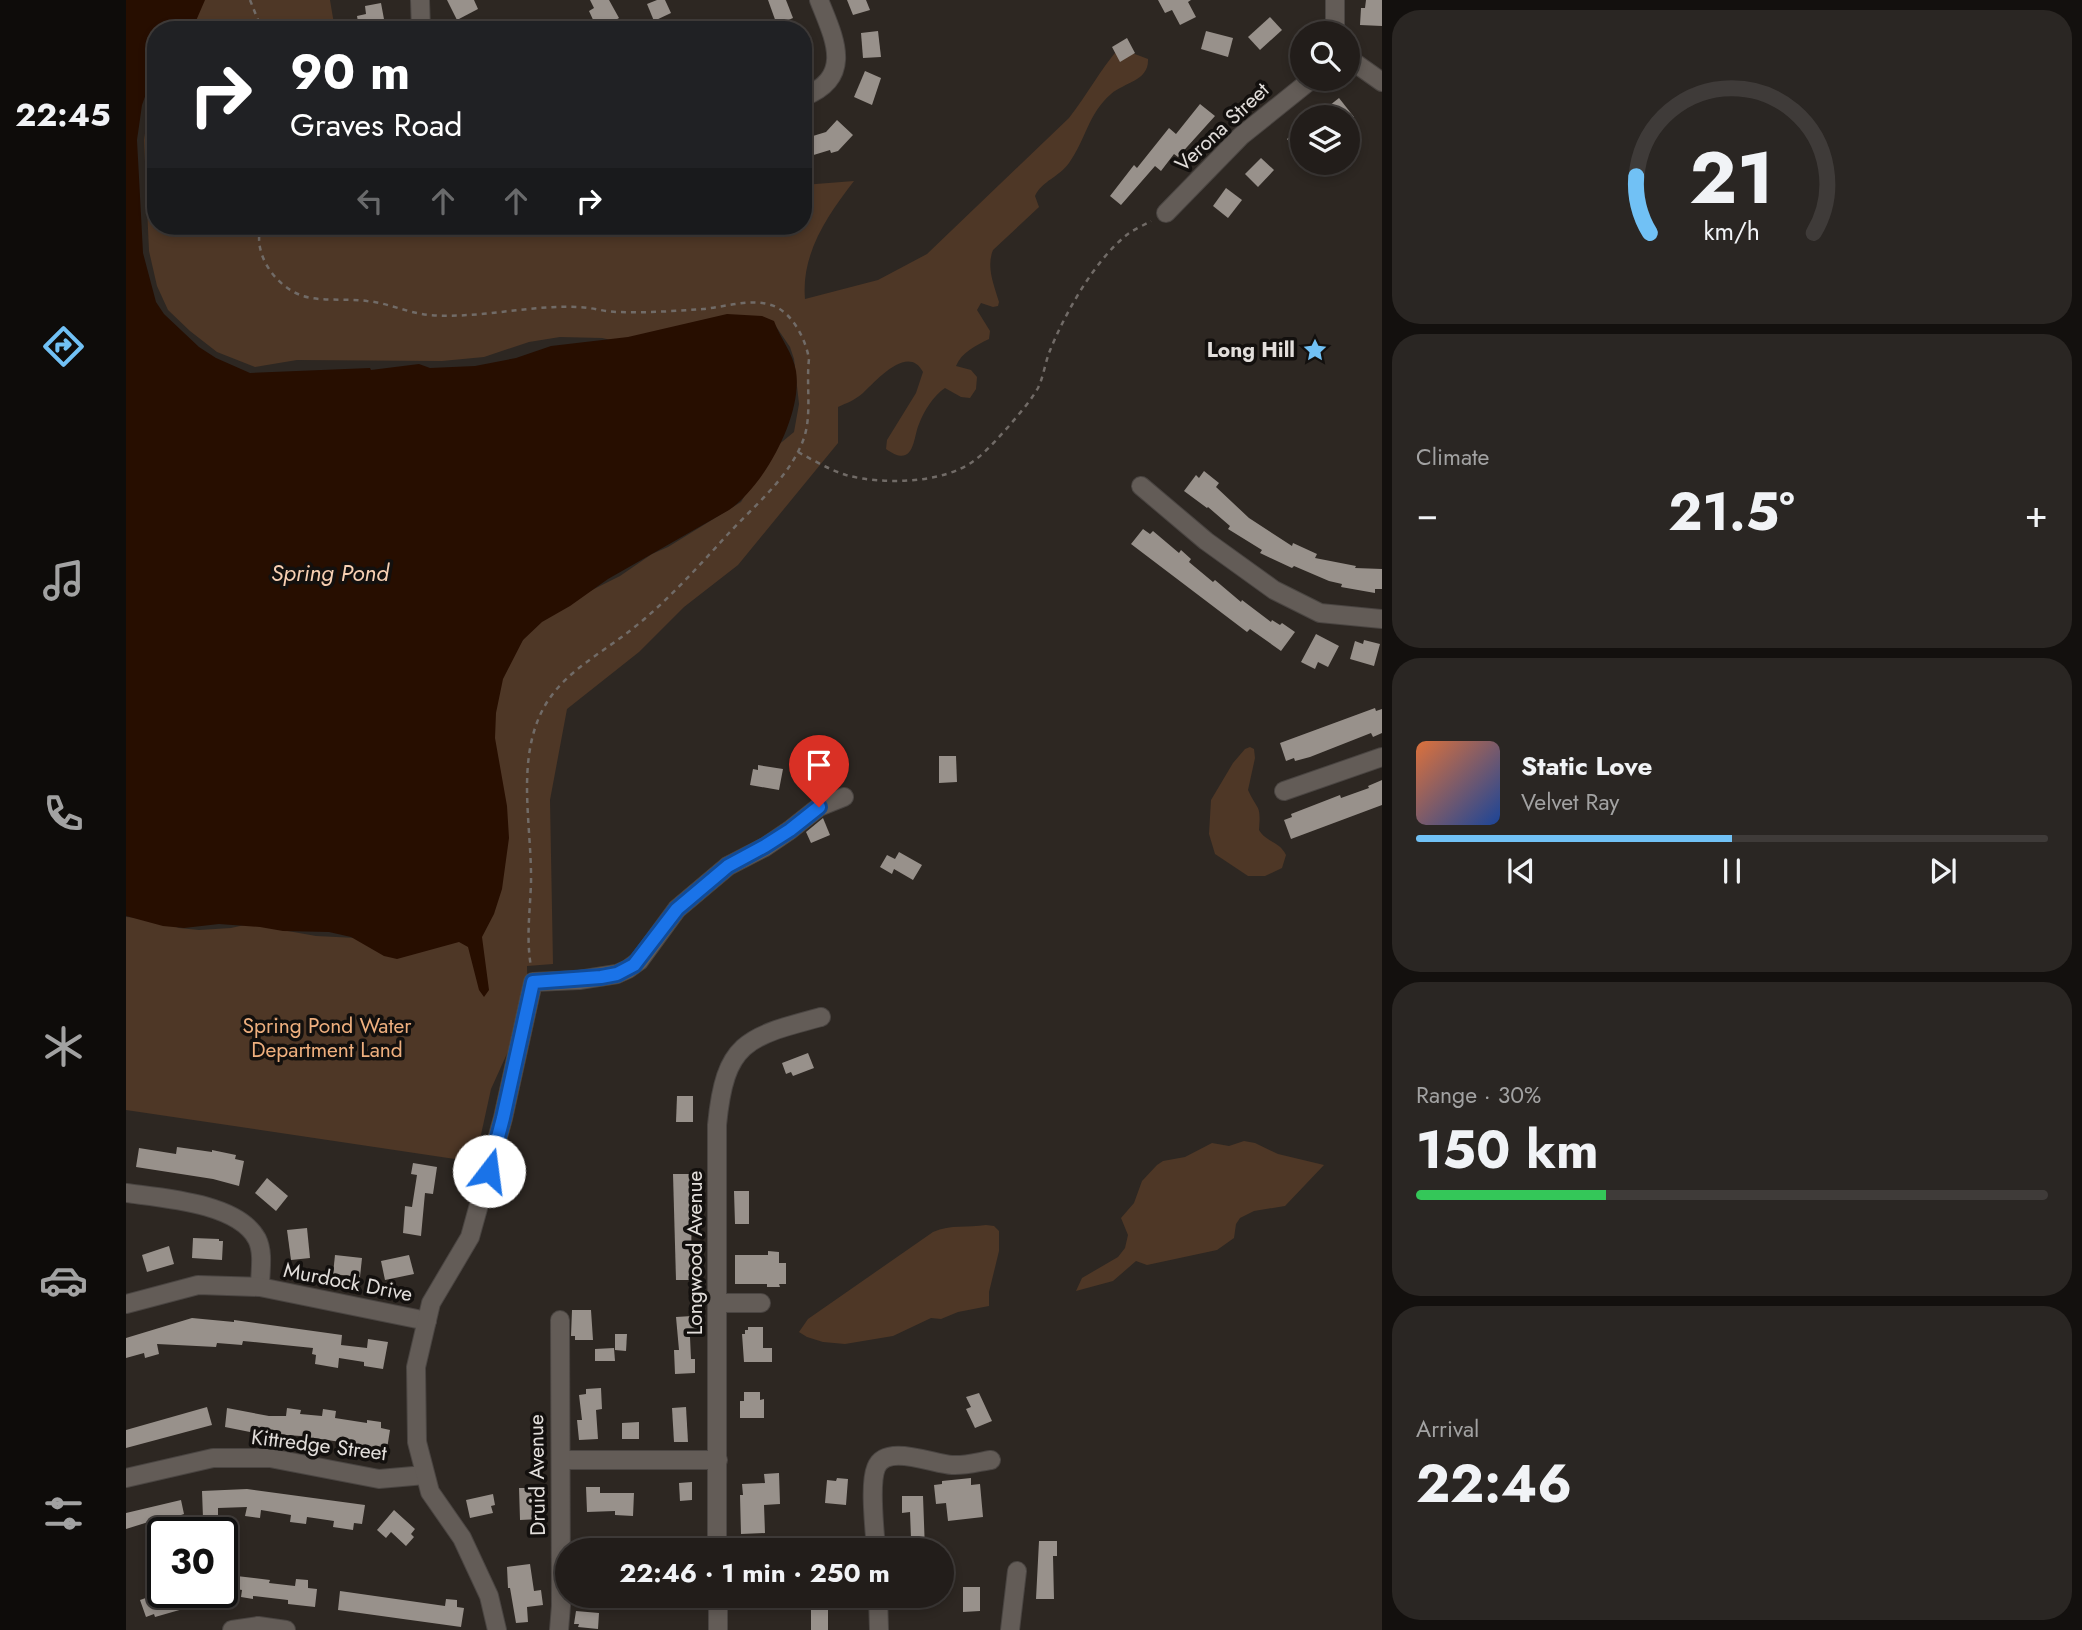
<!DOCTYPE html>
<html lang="en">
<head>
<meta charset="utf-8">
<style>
	:root { --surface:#221d1a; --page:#2a2623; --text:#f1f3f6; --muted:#a2a2a2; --line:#3f3b39; --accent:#71c1f5 }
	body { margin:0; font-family:Jost,sans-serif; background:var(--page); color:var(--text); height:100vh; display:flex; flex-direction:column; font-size:26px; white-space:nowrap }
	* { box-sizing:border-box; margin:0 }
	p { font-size:23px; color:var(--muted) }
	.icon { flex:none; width:38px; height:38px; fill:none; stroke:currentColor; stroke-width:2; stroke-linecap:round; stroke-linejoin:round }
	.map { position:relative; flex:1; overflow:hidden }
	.side { display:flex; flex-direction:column; gap:10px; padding:10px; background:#13100e; width:700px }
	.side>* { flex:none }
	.guide { position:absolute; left:21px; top:21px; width:665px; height:214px; border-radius:28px; box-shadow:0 4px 10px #0003,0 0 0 2px var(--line); background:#202124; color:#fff; overflow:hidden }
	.controls { position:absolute; left:1164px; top:21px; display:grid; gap:14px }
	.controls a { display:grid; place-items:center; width:70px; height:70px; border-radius:50%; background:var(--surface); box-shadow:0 4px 10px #0003,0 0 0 2px var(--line); font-size:35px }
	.speed { position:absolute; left:21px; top:1517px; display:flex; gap:14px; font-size:35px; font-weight:700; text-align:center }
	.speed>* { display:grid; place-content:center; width:91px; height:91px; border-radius:50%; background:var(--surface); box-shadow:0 4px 10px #0003,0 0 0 2px var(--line); line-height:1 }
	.speed .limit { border:4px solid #111; border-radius:10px; background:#fff; color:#111 }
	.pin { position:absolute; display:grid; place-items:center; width:60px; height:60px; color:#fff; margin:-72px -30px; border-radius:50% 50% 50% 0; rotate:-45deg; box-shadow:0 0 7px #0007 }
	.pin .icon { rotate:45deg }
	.me { position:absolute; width:77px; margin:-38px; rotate:15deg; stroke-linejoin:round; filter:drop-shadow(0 0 5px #0008) }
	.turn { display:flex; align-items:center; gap:24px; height:147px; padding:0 28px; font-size:32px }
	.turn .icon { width:91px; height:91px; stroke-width:2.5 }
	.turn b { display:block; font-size:49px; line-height:60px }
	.lanes { display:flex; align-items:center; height:66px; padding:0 28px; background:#0003; justify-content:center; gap:35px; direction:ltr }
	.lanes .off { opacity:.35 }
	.big { font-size:52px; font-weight:700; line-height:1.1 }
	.side .tile { flex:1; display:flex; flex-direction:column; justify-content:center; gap:10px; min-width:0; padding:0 24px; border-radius:28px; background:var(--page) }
	.side .dial { align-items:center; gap:0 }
	.dial svg { height:182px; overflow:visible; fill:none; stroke:var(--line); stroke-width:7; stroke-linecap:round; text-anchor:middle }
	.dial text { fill:var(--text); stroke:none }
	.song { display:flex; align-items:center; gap:21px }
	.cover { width:84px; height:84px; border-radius:10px; background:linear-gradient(135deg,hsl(20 70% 55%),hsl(220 70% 35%)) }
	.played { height:7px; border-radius:4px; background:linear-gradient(90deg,var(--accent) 50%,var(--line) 50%) }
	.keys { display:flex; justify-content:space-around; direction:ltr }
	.heat { display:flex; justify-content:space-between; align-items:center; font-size:38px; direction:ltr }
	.charge { height:10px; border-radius:5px; background:linear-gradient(90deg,#34c759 30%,var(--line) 0) }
	.trip { position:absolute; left:429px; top:1538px; width:399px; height:70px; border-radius:35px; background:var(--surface); box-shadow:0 4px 10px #0003,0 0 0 2px var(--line); font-weight:700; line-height:70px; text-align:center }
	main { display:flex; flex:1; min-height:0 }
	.dock { display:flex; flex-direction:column; width:126px; justify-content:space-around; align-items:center; background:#0e0c0a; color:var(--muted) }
	.dock .icon { width:49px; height:49px }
	.dock .current { color:var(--accent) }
	.dock b { font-size:32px; color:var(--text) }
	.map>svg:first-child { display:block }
	.green { fill:#4e3726 }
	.water { fill:#270e00 }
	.building { fill:#98918b }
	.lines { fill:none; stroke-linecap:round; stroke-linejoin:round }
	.minor-casing { stroke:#4a4542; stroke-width:20 }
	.path { stroke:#716b67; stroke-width:2.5; stroke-dasharray:5 5; stroke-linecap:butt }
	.minor { stroke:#635c57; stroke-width:18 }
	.route-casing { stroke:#114b97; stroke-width:18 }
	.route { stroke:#1a73e8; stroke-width:12 }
	.labels { text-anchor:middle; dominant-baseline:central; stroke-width:7; stroke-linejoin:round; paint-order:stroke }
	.street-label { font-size:21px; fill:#e2dedb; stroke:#13100e }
	.poi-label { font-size:21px; font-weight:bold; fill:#e2dedb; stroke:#13100e; text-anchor:end }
	.park-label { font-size:21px; fill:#eeaf7e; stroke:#13100e }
	.water-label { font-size:23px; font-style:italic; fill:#f7cfb2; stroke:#13100e }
</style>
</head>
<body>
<main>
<nav class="dock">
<b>22:45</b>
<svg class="icon current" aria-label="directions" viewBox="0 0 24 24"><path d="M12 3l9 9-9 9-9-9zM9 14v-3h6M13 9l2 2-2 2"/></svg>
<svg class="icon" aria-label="music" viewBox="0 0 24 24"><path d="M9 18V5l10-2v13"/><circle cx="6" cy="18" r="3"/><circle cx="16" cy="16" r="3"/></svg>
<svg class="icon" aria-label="phone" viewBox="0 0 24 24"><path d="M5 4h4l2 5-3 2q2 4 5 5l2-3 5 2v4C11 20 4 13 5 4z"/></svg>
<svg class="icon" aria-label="climate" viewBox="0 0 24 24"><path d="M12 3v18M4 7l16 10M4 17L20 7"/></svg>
<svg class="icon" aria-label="car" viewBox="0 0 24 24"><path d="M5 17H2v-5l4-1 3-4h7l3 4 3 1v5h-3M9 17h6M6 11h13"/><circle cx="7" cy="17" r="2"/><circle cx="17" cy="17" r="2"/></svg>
<svg class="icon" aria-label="filters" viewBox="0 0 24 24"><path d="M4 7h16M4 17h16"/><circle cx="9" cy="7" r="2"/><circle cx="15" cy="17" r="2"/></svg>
</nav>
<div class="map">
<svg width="1256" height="1630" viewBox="0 0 1256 1630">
	<rect width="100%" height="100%" fill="#2d2722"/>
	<g class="green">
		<polygon points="74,0 204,0 209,30 55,30"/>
		<path d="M993,48l29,11c1,22 -23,23 -37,35 -23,20 -25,45 -42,69 -10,14 -27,18 -34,33l4,11 -46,43c-7,17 1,35 6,52l-1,4 -5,1 -12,-4 -4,7 13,21 -1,8c-14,7 -27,13 -33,27l15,4 6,7 -1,12 -6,9 -9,-1 -16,-9c-12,8 -21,23 -26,36 -6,13 -4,46 -33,25l1,-9 29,-47 7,-21c-15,-29 -48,10 -60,21 -8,7 -16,10 -25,14v36l-100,122 -54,42 -45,45 -72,57 -17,91 3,164 -26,2 1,41 -37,82 -16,73 -349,-52v-193l30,2 23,9 20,2 32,-2 18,-4 67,12 40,2 123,-230 51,-79 40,-28 50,-25 32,-22 16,-7 73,-45 30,-51 23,-19 5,-28 -5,-45 -4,-12 -15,-22 -105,6 -54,10 -14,-3 -42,-1 -31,5 -45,15 -42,4 -145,-1 -42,7 -38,-15 -27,-21 -22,-21 -11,-24 -8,-35 -5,-111 12,-82v168h647v-41l51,-4c-27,35 -53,73 -49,118l73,-19 49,-26 142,-136c18,-23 31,-48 50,-70z"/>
		<path d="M1124,747l4,2 1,9 -7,32c10,22 13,13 11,40 7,12 21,12 27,25l-4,13 -17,8h-17l-33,-22 -6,-20 2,-34 22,-37 12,-14z"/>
		<polygon points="1118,1141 1129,1143 1152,1154 1198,1165 1159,1206 1128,1211 1114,1218 1110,1224 1108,1238 1091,1250 1021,1265 1010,1261 987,1281 950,1291 956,1278 992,1257 999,1248 1002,1235 995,1218 1008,1203 1016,1181 1031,1165 1037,1161 1059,1157 1086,1143 1103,1146"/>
		<path d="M860,1225l8,1 5,5v20l-10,41v14l-31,6 -17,7 -10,-1 -38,18 -48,8 -22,-2 -16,-5 -8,-5 9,-13 125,-87c18,-8 35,-4 53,-7z"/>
	</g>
	<path class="water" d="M0,0h79l-13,30h-36v36l-14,39 -5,35 6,113 13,49 8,12 35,33 17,11 34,15 120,-5 1,2 48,-6 11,4 45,-2 41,-8 35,-12 77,-9 99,-23 35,2 12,5c6,17 19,32 22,50 7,44 -32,115 -67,139l-121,69 -38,27 -28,16 -19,18 -20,39 -7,34 -1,25 12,68 2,32 -7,51 -8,25 -12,23 7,53 -5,7 -5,-7 -11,-43 -9,-5 -62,17 -13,-3 -33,-19 -22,-5 -46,-1 -23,-4 -41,-3 -35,4 -21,-2 -37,-10z"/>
	<g class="building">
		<polygon points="321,0 348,0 352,9 331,20"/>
		<polygon points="464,0 483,0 493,18 477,27 474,21 469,24 463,11 468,8"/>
		<polygon points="531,0 539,0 545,13 528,21 521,4"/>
		<polygon points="642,0 660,0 667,18 651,25"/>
		<polygon points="721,0 740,0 744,10 727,15"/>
		<polygon points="1032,0 1065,0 1062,2 1070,17 1054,25 1046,10 1039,13"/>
		<polygon points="1240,0 1256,0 1256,26 1234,25 1235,8 1239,8"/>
		<polygon points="255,3 260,30 242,30 241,26 233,28 231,16 240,14 239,6"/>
		<polygon points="1144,17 1156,30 1134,50 1122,37"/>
		<polygon points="752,31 755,57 737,58 735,33"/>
		<polygon points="1080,31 1107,38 1102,57 1075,49"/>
		<polygon points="1001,38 1009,53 994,62 986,47"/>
		<polygon points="739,71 755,78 746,105 728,97"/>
		<polygon points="1213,98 1228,117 1189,117"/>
		<polygon points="1074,104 1089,116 1052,157 1048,154 1035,171 1029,166 995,205 984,196 1008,165 1011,168 1043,128 1050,134"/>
		<polygon points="711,120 727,135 712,151 705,153 704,150 681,157 677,139 700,132"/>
		<polygon points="1176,127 1176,158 1161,139"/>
		<polygon points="1135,158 1148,170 1132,187 1119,174"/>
		<polygon points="1100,188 1116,200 1102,218 1087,206"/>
		<polygon points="1078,471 1093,483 1090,487 1123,518 1166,546 1167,543 1191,554 1189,558 1230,566 1229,568 1256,569 1256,589 1249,589 1249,593 1215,587 1216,584 1203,581 1168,566 1166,568 1134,553 1136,550 1102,529 1104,526 1082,507 1081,508 1058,491 1070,475 1073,478"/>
		<polygon points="1017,529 1024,534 1027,531 1053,553 1055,550 1065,559 1063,562 1087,582 1089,580 1115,602 1116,600 1145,622 1146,620 1154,625 1156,623 1169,632 1155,651 1124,629 1121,632 1005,544"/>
		<polygon points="1190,634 1213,646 1202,667 1192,662 1189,669 1175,662"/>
		<polygon points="1238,640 1254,644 1248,666 1224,659 1229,641 1237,644"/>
		<polygon points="1249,708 1250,711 1256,709 1256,733 1247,737 1245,733 1184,757 1169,761 1168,758 1160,761 1154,743"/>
		<polygon points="692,756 711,757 710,776 691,774"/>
		<polygon points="813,756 830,756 831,782 813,783"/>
		<polygon points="632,765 657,769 653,790 624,785 627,769 632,770"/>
		<polygon points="1256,780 1256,805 1165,839 1158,820 1166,817 1165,814 1214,795 1215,798 1243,788 1242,786"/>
		<polygon points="697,818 704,835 685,843 680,832"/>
		<polygon points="773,852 796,865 787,880 768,869 766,874 754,867 761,855 769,859"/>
		<polygon points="682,1053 688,1068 667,1076 665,1072 660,1074 656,1063"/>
		<polygon points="551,1096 567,1096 567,1122 550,1122"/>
		<polygon points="51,1147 86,1152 86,1150 110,1155 109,1159 118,1161 113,1186 87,1179 10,1167 13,1148 50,1154"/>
		<polygon points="287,1163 311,1167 307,1194 299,1193 295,1236 277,1233 279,1206 286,1207 291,1175 285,1174"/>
		<polygon points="547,1174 566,1174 565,1280 550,1280"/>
		<polygon points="141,1178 162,1196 150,1211 129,1193"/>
		<polygon points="608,1191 623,1191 623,1224 609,1224"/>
		<polygon points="181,1228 184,1258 165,1260 161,1230"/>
		<polygon points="67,1238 93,1239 93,1241 97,1241 96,1260 66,1258"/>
		<polygon points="43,1246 48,1264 21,1272 16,1255"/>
		<polygon points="642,1251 653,1252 653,1263 660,1263 660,1284 653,1284 654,1287 641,1287 641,1284 609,1284 609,1255 642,1255"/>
		<polygon points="209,1255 236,1258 234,1277 207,1274"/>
		<polygon points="283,1255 288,1274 259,1280 255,1261"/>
		<polygon points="446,1310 465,1310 467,1340 449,1340 449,1336 445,1336"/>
		<polygon points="566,1316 566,1319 575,1318 576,1334 565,1335 564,1337 565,1359 569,1359 569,1373 549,1374 548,1350 553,1350 550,1317"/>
		<polygon points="66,1318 108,1322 108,1320 216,1335 215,1345 241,1348 242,1339 262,1342 257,1369 238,1366 238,1362 213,1358 212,1368 189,1364 190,1355 186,1354 187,1348 117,1341 116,1345 91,1343 90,1347 31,1344 33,1354 19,1358 18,1353 0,1358 0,1338"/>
		<polygon points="622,1327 637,1327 637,1348 646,1348 646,1362 618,1362 616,1334 619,1334 619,1330 622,1330"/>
		<polygon points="489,1334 501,1334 500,1351 489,1350"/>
		<polygon points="488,1348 489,1361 469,1361 469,1349"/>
		<polygon points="475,1388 476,1409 470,1410 472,1439 453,1440 451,1420 456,1420 453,1395 460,1394 460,1389"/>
		<polygon points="618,1392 634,1392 634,1400 638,1399 638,1418 614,1418 614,1401 618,1401"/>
		<polygon points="853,1393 866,1421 849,1428 840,1409 845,1407 840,1397"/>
		<polygon points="81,1407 86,1425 0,1448 0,1430"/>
		<polygon points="560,1407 562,1442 548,1442 546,1408"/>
		<polygon points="101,1408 143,1416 160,1416 161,1408 175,1410 174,1414 196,1416 197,1409 210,1411 209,1418 241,1423 241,1420 255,1422 255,1428 264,1430 261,1449 175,1436 129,1433 99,1427"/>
		<polygon points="513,1422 513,1439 496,1439 496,1423"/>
		<polygon points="653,1473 654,1504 638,1505 639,1533 615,1534 614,1495 617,1495 616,1484 639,1483 638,1474"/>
		<polygon points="711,1478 722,1479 720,1505 699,1503 701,1480 710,1481"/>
		<polygon points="845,1478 845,1485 854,1484 857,1517 822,1521 820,1503 810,1504 808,1485 816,1484 816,1481"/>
		<polygon points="566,1482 566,1500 554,1501 553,1483"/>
		<polygon points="460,1487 474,1487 474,1493 508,1493 507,1516 489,1515 489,1511 461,1512"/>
		<polygon points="393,1488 412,1488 414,1519 394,1520"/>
		<polygon points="121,1489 239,1505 236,1524 228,1523 227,1530 207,1527 208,1521 181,1517 180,1524 164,1522 165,1515 135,1510 134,1518 119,1516 121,1507 92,1508 92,1518 77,1518 76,1491"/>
		<polygon points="367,1494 369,1505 365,1506 367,1513 344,1518 340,1500"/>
		<polygon points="776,1496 797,1496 799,1550 767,1550 767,1538 785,1538 784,1512 776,1513"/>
		<polygon points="55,1500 58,1514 52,1516 52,1518 33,1523 32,1519 0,1529 0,1513"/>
		<polygon points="268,1510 289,1529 285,1534 288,1537 280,1546 265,1532 260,1538 251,1530"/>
		<polygon points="913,1541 931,1541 931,1556 927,1556 928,1599 910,1599"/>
		<polygon points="404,1564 408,1591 415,1590 417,1605 401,1607 402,1622 390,1623 384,1588 382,1588 381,1567"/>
		<polygon points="102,1575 144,1580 143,1583 169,1586 170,1579 182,1580 182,1588 191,1589 189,1607 162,1604 162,1600 127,1596 127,1599 115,1597 116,1590 99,1587"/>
		<polygon points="837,1587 854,1587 854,1611 837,1612"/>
		<polygon points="214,1591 319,1606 320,1599 331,1600 331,1607 338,1608 335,1627 212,1610"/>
		<polygon points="37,1592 98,1592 99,1597 29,1617 28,1614 20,1617 14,1600"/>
		<rect x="685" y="1596" width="17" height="34"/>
		<polygon points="450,1611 473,1613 472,1629 452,1627 453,1624 448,1624"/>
	</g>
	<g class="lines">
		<g class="minor-casing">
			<g id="minor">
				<polyline points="294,0 295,30"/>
				<polyline points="1209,0 1209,33"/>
				<polyline points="1222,58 1256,82"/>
				<path d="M677,97c52,-20 31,-59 16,-97"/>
				<polyline points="1040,213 1115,136 1186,79"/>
				<polyline points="1015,486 1080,541 1148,590 1194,613 1256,619"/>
				<polyline points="1158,791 1256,757"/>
				<path d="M0,1193c36,5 112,10 131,46 7,14 3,33 3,48"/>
				<polyline points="592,1303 635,1303"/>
				<polyline points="0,1304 72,1285 134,1287 301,1321"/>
				<polyline points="435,1460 592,1460"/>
				<polyline points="0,1478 87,1458 144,1458 253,1479 299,1475"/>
				<path d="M591,1550v-425c8,-83 29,-88 104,-108"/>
				<path d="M750,1550c-1,-19 -7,-65 0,-82 9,-25 57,-4 76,-3 13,1 26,-3 39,-5"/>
				<polyline points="592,1596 592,1630"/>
				<polyline points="752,1596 753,1630"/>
				<polyline points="106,1630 132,1626 160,1630"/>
				<polyline points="371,1630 363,1596 336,1538 304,1492 291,1442 290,1367 305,1303 344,1237 377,1118 407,982 453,980 491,974 502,969 513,961 551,909 602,866 639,847 664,830 693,807 718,797"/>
				<polyline points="433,1630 435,1606 434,1320"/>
				<polyline points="884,1630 891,1571"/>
			</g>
		</g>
		<g class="path">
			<polyline points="124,0 136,30"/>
			<path d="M135,226c-9,28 15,61 42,70 20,6 43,2 64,5 21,2 41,12 62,14 50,4 98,-10 148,-8 14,0 27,5 42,5 27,1 57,-1 84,-3 23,-2 46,-11 68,-4 21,6 35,35 38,54 -3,26 3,55 -5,79 -14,39 -48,66 -75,95 -32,35 -64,71 -102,100 -30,23 -67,42 -85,78 -26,52 -10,116 -11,172 -1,29 -5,55 0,84"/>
			<path d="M672,452c15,8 32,18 48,23 36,10 98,9 129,-15 12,-9 23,-22 34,-34 10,-12 21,-24 29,-38 5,-10 7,-24 11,-35 15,-38 46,-94 79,-119 7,-5 16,-9 23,-13"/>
		</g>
		<use href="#minor" class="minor"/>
	</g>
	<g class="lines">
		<g class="route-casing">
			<polyline id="route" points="363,1171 377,1118 407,982 475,977 491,974 508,965 551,909 602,866 639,846 664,830 693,807"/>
		</g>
		<use href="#route" class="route"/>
	</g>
	<defs>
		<g id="sight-bare" transform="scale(1.89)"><path d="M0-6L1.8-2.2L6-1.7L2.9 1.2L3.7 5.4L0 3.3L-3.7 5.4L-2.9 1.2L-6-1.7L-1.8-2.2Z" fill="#71c1f5" stroke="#13100e" stroke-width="2.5" paint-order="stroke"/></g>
	</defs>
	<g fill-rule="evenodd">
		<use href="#sight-bare" x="1189" y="350"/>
	</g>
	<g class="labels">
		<g class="street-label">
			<text transform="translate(1096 127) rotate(-43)">Verona Street</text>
			<text transform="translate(569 1253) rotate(-90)">Longwood Avenue</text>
			<text transform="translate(222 1282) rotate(11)">Murdock Drive</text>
			<text transform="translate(193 1445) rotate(7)">Kittredge Street</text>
			<text transform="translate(411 1475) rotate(-91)">Druid Avenue</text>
		</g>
		<g class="poi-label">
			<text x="1169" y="350">Long Hill</text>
		</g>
		<g class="park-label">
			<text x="201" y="1026">Spring Pond Water<tspan x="201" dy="24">Department Land</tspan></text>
		</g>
		<g class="water-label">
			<text x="204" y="573">Spring Pond</text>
		</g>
	</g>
</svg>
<div class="controls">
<a><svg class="icon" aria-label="search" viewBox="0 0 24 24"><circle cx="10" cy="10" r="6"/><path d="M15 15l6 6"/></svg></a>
<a><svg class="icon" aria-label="layers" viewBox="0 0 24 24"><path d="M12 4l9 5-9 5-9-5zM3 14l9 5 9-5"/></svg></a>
</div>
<div class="speed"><div class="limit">30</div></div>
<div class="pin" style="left:693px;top:807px;background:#d93025"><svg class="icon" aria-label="arrive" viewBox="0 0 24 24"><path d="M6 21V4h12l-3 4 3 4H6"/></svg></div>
<svg class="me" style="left:363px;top:1171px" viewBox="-20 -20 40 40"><circle r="19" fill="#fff"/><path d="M0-13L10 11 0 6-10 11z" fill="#1a73e8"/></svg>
<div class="trip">22:46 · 1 min · 250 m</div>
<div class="guide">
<div class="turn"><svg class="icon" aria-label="right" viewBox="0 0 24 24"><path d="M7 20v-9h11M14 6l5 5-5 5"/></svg><div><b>90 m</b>Graves Road</div></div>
<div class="lanes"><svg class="icon off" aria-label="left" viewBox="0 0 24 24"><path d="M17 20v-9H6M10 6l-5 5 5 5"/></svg><svg class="icon off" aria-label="ahead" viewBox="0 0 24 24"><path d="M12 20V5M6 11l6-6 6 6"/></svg><svg class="icon off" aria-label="ahead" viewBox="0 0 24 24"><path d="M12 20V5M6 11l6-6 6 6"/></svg><svg class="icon" aria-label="right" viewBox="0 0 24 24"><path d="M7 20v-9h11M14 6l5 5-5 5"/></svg></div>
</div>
</div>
<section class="side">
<div class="tile dial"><svg viewBox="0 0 100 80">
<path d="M14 69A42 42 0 1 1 86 69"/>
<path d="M14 69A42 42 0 0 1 8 44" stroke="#71c1f5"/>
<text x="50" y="56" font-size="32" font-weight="700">21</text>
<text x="50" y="72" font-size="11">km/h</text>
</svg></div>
<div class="tile"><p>Climate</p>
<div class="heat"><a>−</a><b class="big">21.5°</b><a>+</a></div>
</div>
<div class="tile">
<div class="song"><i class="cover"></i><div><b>Static Love</b><p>Velvet Ray</p></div></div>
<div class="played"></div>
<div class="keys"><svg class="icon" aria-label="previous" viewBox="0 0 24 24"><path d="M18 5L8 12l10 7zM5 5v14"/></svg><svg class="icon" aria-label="pause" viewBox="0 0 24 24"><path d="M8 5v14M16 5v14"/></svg><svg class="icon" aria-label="next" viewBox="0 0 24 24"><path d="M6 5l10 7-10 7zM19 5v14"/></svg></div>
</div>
<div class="tile"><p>Range · 30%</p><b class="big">150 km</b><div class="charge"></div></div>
<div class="tile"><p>Arrival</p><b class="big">22:46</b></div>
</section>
</main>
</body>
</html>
